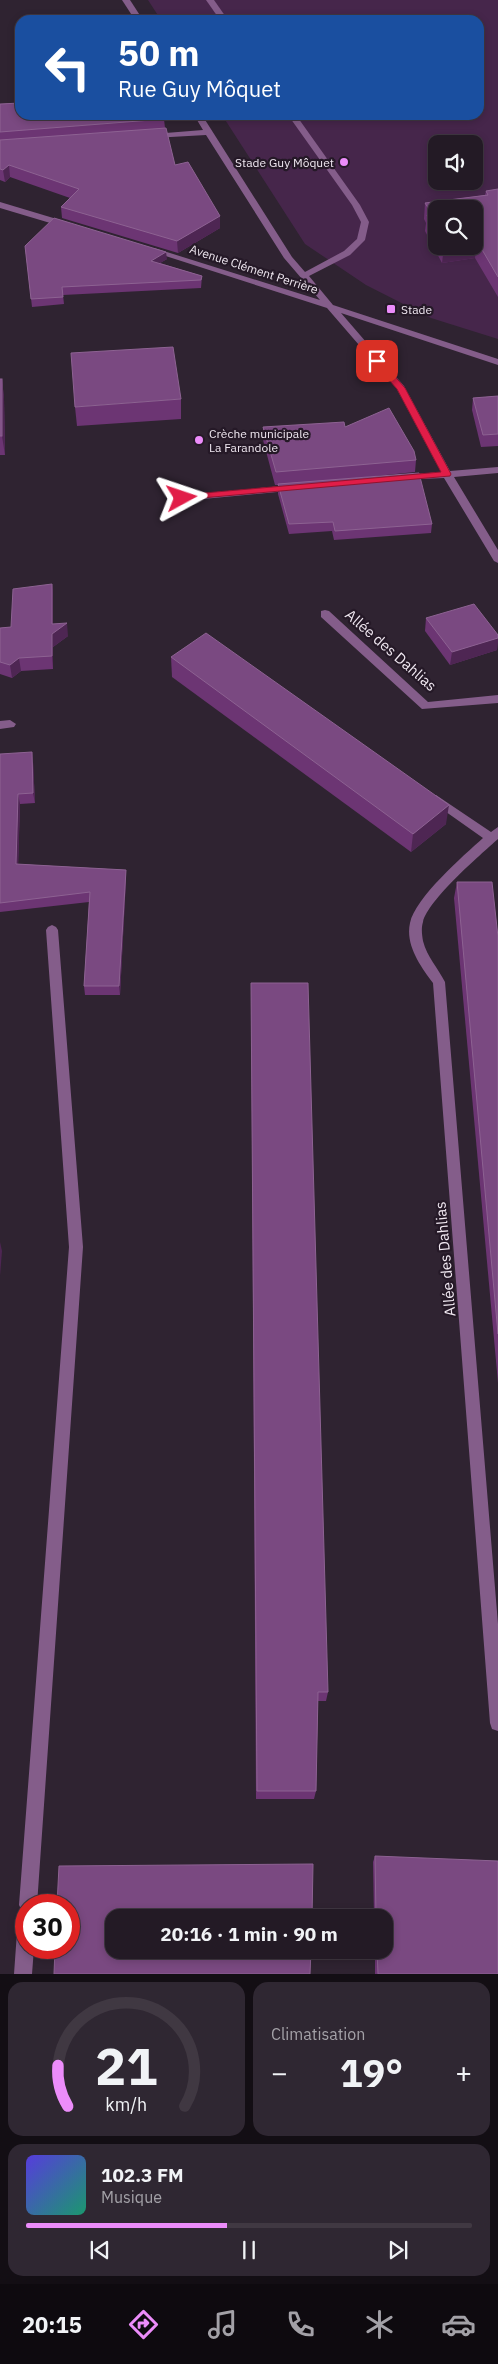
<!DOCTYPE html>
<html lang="fr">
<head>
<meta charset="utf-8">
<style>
	:root { --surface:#231a25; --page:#2f2732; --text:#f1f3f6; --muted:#a3a1a7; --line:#403842; --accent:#ec8cfa }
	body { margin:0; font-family:"IBM Plex Sans",sans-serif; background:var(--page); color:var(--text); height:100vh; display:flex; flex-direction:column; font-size:19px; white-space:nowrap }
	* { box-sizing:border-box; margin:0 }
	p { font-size:16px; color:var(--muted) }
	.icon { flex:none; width:28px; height:28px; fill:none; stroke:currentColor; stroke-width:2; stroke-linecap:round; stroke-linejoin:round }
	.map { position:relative; height:1974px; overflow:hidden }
	.details { display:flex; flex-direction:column; gap:8px; padding:8px; background:#130e14; flex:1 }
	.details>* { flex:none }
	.top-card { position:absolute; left:15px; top:15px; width:469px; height:105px; border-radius:15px; box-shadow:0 2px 8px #0003,0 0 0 1px var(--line); background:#1a4fa0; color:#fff; overflow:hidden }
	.controls { position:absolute; left:428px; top:135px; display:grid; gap:10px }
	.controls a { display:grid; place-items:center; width:55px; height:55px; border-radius:10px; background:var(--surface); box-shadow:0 2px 8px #0003,0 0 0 1px var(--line); font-size:25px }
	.speed { position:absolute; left:15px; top:1894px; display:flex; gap:10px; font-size:25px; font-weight:700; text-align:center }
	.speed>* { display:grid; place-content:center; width:65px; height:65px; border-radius:50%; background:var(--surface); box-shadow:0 2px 8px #0003,0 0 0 1px var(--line); line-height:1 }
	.speed .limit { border:8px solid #d22; background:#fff; color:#111 }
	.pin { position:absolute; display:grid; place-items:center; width:42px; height:42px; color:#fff; margin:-21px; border-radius:10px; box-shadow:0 2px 8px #0006 }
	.me { position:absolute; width:55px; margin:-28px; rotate:85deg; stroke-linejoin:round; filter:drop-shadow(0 0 4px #0008) }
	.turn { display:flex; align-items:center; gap:18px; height:105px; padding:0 20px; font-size:22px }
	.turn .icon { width:65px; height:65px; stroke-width:2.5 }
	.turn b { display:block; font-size:35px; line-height:42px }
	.big { font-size:38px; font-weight:700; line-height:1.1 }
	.details .card { flex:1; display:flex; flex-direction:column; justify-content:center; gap:8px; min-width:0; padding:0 18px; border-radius:15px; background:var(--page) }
	.details .dial { align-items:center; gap:0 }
	.dial svg { height:130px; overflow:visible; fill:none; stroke:var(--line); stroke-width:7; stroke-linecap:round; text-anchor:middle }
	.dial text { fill:var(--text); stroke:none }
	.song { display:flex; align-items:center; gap:15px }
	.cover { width:60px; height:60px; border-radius:8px; background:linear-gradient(135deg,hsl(250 70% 55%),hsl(160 70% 35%)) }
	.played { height:5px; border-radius:2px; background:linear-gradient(90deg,var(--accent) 45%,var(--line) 45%) }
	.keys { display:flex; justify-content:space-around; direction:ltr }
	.heat { display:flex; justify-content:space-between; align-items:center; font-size:28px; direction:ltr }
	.details .tiles { flex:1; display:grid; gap:8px; grid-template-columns:1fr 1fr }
	.card:last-child { grid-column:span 2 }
	.trip { position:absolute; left:105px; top:1909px; width:288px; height:50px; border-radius:15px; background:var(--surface); box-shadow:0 2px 8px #0003,0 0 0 1px var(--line); font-weight:700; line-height:50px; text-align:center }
	.menu { display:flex; height:80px; justify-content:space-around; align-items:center; background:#0e0a0f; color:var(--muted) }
	.menu .icon { width:35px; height:35px }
	.menu .current { color:var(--accent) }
	.menu b { font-size:22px; color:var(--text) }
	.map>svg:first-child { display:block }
	.green { fill:#46264b; fill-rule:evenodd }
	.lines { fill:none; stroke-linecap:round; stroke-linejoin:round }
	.minor { fill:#845d8a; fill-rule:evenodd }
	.wall { fill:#6c3573; fill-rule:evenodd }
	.shaded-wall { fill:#4e2653 }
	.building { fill:#7a4981; stroke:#8d6292 }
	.route { fill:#e11d48; stroke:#92132f }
	.poi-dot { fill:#ec8cfa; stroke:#251927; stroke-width:2 }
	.labels { text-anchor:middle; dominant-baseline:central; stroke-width:4.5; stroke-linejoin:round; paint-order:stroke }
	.far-poi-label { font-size:12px; fill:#f0e8f1; stroke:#251927; text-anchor:start }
	.far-street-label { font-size:12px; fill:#f0e8f1; stroke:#251927 }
	.street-label { font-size:15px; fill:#f0e8f1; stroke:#251927 }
</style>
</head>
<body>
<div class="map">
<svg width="498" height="1974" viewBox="0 0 498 1974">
	<rect width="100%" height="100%" fill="#2f2331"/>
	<path class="green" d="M148,0h350v339l-67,-21 -65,-33 -61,-41 -83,-129h257v-95h-318zM436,144h38v37h-38zM436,209h38v37h-38z"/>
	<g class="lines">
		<g class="minor">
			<polygon points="122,0 130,0 143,20 135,20"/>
			<polygon points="206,0 214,0 228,20 220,20"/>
			<polygon points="194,115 202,115 292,257 305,272 344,251 357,239 361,222 352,205 288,115 296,115 360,205 369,222 365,240 350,255 309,276 333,305 498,359 498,365 341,313 404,386 450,471 498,467 498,473 454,477 498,550 498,563 494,561 444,478 399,480 398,478 403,475 441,472 397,389 327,308 147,250 154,248 320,300 284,258 206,135 153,138 149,136 153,134 203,130"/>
			<polygon points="0,202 70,223 71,225 67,228 0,208"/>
			<polygon points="294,485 299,488 298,490 182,501 177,498 182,495"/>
			<polygon points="325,610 329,611 428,702 498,695 498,703 422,709 321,617 321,611"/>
			<polygon points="10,720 16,724 14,727 0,729 0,721"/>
			<path d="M436,795l55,37 7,-5v12c-18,16 -70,61 -75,83 -2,6 -1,13 0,19 4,16 15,27 22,41l53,642v107l-6,-2 -2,-6 -57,-740c-12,-16 -28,-38 -23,-60 5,-25 53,-67 73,-85l-51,-36 -2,-3 2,-3z"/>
			<polygon points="52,925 56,927 58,930 83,1247 37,1905 26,1905 26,1913 22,1911 19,1905 69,1247 46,930 48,927"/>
			<polygon points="26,1923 26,1948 34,1948 32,1974 14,1974 17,1932 20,1926"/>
		</g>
	</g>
	<g class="wall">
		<polygon points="0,104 164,119 165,128 175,165 220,228 178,253 62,218 61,207 70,198 10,177 5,182 0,180"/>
		<path d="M498,189v108l-23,-39 -33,5 -17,-32 1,-8 -2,-4 1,-16 60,-8 1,-4zM436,209l38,37h-38z"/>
		<polygon points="25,246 167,259 160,263 202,276 201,288 63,295 64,304 32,307"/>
		<polygon points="0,379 2,379 4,399 5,455 0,455"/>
		<polygon points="498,396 498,446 481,447 472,410 473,398"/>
		<polygon points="181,399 181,419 77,426 75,407"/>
		<polygon points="263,427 345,427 416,460 415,472 357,478 432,524 431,533 334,540 332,531 289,534 278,494 278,485 275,485 263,440"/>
		<polygon points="52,584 53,597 53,624 68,636 53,647 53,669 21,671 12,678 0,674 0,628 11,627"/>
		<polygon points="426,618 498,635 497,650 450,665 425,631"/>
		<polygon points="171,657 446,824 411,852 172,677"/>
		<polygon points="0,754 33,762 35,803 20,804 18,864 126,870 126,879 120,995 85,995 84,986 89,902 0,912"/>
		<polygon points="457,882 498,937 498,1383 454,898"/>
		<polygon points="251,983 328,1692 326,1701 318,1701 316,1791 314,1799 256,1799"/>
		<polygon points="375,1856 498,1974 375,1974 375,1950 384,1950 384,1918 374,1918 373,1862"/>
	</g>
	<g class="shaded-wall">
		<polygon points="9,165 10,177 5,182 3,170"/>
		<polygon points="220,216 220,228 178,253 177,241"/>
		<polygon points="477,241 475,258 442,263 444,247 474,246 474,242"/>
		<polygon points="166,252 167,259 151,268 151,261"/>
		<polygon points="2,379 4,399 5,455 2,436"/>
		<polygon points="52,584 53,597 53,633 67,623 68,636 53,647 53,669 52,656"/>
		<polygon points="498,638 497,650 450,665 452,652"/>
		<polygon points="19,658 21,671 12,678 10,665"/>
		<polygon points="32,752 33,762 35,803 33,793"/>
		<polygon points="18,794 20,804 18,873 16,864"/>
		<polygon points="449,805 446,824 411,852 413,834"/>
		<polygon points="126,870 126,879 120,995 119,986"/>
		<polygon points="0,1242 2,1251 0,1276"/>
	</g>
	<g class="building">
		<polygon points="20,103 20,115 163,115 164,119 0,132 0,104"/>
		<polygon points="166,128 175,165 188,162 220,216 177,241 61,207 79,189 9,165 3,170 0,169 0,140"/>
		<polygon points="498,189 498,277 477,241 474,242 474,209 436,209 436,233 427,215 432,214 425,203 488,195 486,191"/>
		<polygon points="54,218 166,252 151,261 202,276 201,280 62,287 63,297 31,299 25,246"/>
		<polygon points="173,347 181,399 75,407 71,353"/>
		<rect x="0" y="379" width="2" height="57"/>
		<polygon points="498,396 498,434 483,435 473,398"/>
		<polygon points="389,408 414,451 416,460 276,472 263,427 344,422 345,427"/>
		<polygon points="419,473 432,524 335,531 333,522 289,524 278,484"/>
		<polygon points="52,584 52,624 67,623 52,634 52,656 19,658 10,665 0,662 0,628 11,627 13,589"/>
		<polygon points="474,604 498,635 498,638 452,652 426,618"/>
		<polygon points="206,633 449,805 413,834 171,657"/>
		<polygon points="32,752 33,793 18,794 16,864 126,870 119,986 84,986 90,892 0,903 0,754"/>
		<polygon points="457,882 492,882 498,937 498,1334"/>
		<polygon points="251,983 308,983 328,1692 318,1692 316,1791 257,1791"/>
		<polygon points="375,1856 498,1861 498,1974 378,1974 377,1950 384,1950 384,1918 376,1918"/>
		<polygon points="313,1864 312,1918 114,1918 114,1950 311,1950 310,1974 54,1974 55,1948 69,1948 69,1905 57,1905 59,1866"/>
	</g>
	<polygon class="route" points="374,359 380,359 405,388 451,474 450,476 179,500 177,498 182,495 441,472 397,389 374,363"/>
	<g class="poi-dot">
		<circle cx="344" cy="162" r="5"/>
		<rect x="386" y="304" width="10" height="10" rx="2.5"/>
		<circle cx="199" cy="440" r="5"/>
	</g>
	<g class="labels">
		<g class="far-poi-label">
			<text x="334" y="162" text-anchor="end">Stade Guy Môquet</text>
			<text x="401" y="309">Stade</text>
			<text x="209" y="433">Crèche municipale<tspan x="209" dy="14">La Farandole</tspan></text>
		</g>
		<g class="far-street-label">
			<text transform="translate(254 269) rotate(18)">Avenue Clément Perrière</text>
		</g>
		<g class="street-label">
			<text transform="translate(391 650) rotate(41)">Allée des Dahlias</text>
			<text transform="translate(445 1259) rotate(-95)">Allée des Dahlias</text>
		</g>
	</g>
</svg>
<div class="controls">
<a><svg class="icon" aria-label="sound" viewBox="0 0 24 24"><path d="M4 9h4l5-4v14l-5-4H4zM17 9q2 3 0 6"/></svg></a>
<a><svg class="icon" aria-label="search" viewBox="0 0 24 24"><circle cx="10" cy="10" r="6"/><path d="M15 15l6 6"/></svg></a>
</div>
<div class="speed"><div class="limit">30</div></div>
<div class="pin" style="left:377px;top:361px;background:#d93025"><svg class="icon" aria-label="arrive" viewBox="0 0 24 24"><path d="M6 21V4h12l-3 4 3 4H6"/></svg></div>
<svg class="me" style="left:182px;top:498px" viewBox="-20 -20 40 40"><path d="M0-17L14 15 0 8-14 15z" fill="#e11d48" stroke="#fff" stroke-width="4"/></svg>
<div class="trip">20:16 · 1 min · 90 m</div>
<div class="top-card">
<div class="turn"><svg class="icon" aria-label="left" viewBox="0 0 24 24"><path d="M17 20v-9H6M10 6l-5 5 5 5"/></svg><div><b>50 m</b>Rue Guy Môquet</div></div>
</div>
</div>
<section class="details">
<div class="tiles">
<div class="card dial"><svg viewBox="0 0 100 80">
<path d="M14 69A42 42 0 1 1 86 69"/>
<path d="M14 69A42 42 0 0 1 8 44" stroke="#ec8cfa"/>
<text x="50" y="56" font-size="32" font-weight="700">21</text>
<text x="50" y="72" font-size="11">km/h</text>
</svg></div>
<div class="card"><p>Climatisation</p>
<div class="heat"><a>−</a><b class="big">19°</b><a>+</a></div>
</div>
<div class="card">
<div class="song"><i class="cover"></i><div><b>102.3 FM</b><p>Musique</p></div></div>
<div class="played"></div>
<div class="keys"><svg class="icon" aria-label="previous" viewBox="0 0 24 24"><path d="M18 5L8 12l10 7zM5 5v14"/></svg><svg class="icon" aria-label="pause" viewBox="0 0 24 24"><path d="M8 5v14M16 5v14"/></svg><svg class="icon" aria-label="next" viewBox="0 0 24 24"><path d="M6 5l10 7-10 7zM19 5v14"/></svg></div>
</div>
</div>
</section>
<nav class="menu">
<b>20:15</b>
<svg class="icon current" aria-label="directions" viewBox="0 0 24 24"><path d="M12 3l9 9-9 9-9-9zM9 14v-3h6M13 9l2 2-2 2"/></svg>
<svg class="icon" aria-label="music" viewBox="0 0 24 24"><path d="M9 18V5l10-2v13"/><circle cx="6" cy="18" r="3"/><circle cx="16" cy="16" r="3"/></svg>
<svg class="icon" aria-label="phone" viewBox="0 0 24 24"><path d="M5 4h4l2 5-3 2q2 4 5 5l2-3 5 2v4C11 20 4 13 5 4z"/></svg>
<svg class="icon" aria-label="climate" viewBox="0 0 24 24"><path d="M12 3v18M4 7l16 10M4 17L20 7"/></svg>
<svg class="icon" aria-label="car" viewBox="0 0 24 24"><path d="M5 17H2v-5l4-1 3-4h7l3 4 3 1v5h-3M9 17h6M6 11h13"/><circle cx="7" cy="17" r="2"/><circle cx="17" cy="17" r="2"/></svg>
</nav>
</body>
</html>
